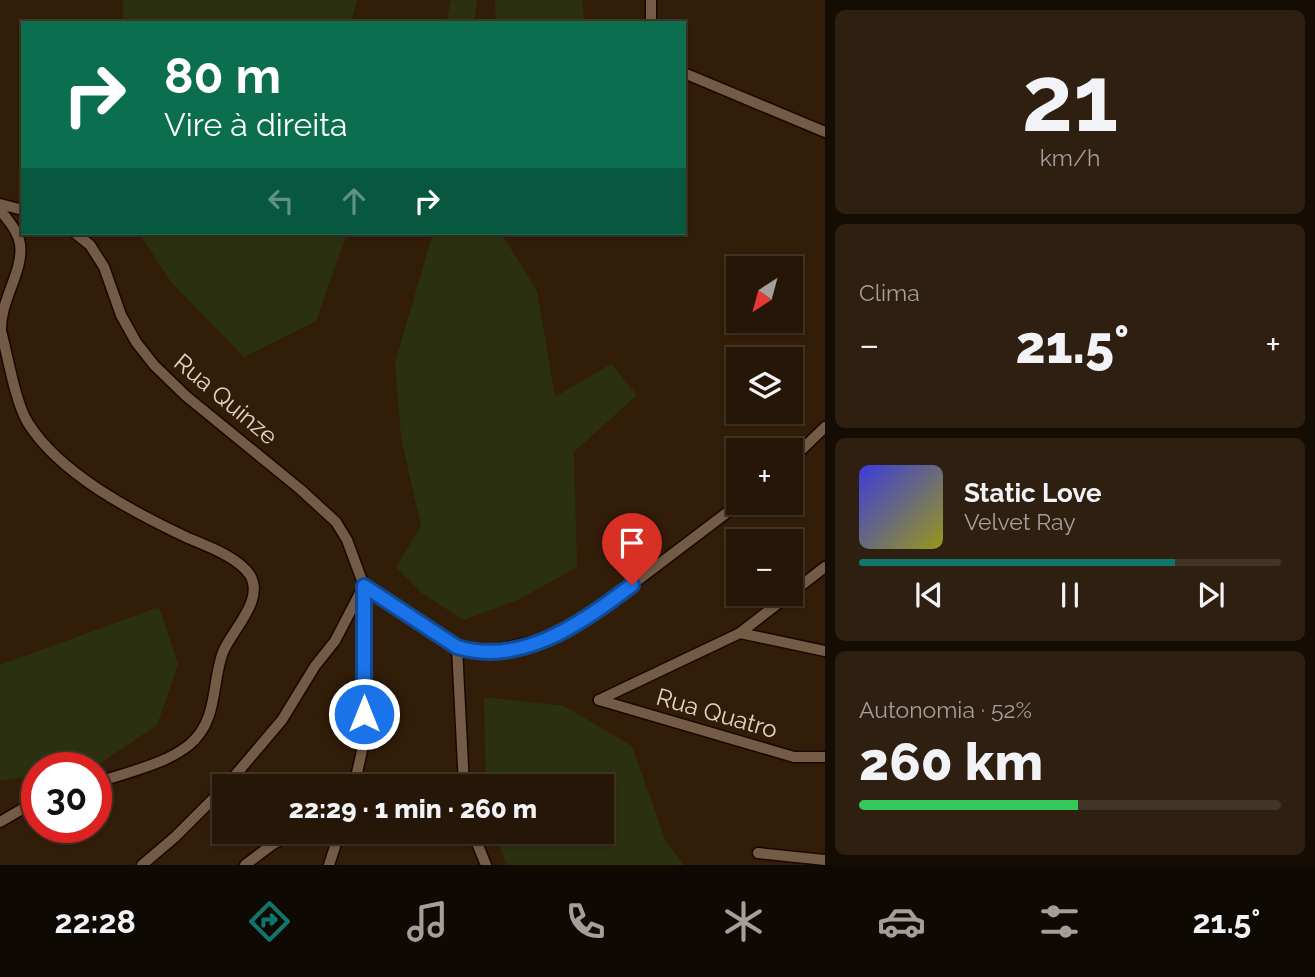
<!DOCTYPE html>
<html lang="pt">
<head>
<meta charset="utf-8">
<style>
	:root { --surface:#261607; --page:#2e1f11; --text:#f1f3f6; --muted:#a49f9b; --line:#423528; --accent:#0f766e }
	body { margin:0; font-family:Raleway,sans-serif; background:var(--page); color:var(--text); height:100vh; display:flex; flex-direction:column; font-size:26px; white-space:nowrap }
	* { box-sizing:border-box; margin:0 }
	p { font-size:23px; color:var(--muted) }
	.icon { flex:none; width:38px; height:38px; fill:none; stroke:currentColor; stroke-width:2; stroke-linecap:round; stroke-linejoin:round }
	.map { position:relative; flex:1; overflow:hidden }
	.drawer { display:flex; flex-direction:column; gap:10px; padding:10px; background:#150c04; width:490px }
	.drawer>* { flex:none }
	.guide { position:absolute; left:21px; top:21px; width:665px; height:214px; border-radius:0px; box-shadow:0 2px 5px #0004,0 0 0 2px var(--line); background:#0b6e4f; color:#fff; overflow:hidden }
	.needle { width:46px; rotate:216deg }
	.tools { position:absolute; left:726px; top:256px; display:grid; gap:14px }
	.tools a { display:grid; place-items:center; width:77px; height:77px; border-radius:0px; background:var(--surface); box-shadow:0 2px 5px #0004,0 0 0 2px var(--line); font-size:35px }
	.speed { position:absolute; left:21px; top:752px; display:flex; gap:14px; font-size:35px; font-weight:700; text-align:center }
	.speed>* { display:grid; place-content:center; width:91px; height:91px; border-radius:50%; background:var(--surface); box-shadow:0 2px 5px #0004,0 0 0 2px var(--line); line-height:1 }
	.speed .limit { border:10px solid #d22; background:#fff; color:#111 }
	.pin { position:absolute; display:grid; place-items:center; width:60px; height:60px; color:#fff; margin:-72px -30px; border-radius:50% 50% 50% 0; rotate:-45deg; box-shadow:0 0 7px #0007 }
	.pin .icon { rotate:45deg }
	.me { position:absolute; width:77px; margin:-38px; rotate:0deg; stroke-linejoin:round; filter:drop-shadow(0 0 5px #0008) }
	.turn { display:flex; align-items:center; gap:24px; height:147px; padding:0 28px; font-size:32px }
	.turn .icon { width:91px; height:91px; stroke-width:2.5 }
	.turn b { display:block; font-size:49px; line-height:60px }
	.lanes { display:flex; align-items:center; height:66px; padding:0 28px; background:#0003; justify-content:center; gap:35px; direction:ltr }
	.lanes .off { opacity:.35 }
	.big { font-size:52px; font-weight:800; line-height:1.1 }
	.drawer .card { flex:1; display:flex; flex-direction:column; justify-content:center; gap:10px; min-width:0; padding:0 24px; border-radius:10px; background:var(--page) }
	.drawer .dial { align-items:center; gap:0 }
	.dial b { font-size:91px; line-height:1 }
	.song { display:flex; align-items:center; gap:21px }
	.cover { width:84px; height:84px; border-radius:10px; background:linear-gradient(135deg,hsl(240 70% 55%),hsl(60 70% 35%)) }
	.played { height:7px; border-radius:4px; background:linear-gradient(90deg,var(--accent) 75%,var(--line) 75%) }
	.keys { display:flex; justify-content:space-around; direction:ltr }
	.heat { display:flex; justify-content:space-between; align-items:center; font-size:38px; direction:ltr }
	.charge { height:10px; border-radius:5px; background:linear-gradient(90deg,#34c759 52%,var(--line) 0) }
	.trip { position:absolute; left:212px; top:774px; width:402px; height:70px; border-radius:0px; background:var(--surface); box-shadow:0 2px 5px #0004,0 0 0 2px var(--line); font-weight:800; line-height:70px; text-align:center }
	.tab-bar { display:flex; height:112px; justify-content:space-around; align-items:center; background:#0f0903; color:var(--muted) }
	.tab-bar .icon { width:49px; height:49px }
	.tab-bar .current { color:var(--accent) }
	.tab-bar b { font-size:32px; color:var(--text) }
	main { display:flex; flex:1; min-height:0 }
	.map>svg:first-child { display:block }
	.green { fill:#2b3110 }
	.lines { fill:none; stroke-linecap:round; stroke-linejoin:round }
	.minor-casing { stroke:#190700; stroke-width:13 }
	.minor { stroke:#745b46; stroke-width:10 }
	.route-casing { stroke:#114b97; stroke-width:18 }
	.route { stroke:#1a73e8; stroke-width:12 }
	.labels { text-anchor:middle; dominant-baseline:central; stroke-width:7; stroke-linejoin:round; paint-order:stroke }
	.street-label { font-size:24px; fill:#e1d3c7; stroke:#321d09 }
</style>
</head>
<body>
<main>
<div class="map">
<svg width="825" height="865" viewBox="0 0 825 865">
	<rect width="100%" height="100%" fill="#321d09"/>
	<g class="green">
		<polygon points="123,0 357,0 351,23 123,23"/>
		<polygon points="451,0 477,0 474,23 446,23"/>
		<polygon points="495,0 582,0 584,21 496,23"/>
		<polygon points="139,233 347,233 316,321 244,357 171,282"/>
		<polygon points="433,233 501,233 537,291 555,397 611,364 637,395 574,452 577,567 520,599 464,620 423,594 396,567 421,526 401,437 395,363"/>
		<polygon points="159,607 178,664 157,725 97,765 77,768 37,768 37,775 0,781 0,665"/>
		<polygon points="484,697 564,706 632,746 666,842 684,865 506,865 494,831 602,831 602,786 486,786"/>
	</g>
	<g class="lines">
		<g class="minor-casing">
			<g id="minor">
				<polyline points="651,0 651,23"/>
				<polyline points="684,73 825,132"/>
				<polyline points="0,204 23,210"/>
				<path d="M0,210c8,10 18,21 20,34 4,27 -20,56 -19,87 7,25 14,71 27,92 32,51 105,89 158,114 20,9 51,19 64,38 15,25 -18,55 -27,77 -12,32 -4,68 -34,93 -25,20 -62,27 -93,38"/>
				<polyline points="75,233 90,245 104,267 121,315 136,342 154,365 186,396 300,489 336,522 347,540 364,586 364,742 354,786"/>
				<polyline points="791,460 825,427"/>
				<polyline points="364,586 457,647 473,652 491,651 554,637 588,618 741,502"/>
				<polyline points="740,633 825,651"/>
				<polyline points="457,647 464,786"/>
				<polyline points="599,700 740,633 825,567"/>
				<polyline points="599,700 794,757 825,757"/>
				<polyline points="226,786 282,720 315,666 335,641 362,589"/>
				<polyline points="0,822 24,808 37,804"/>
				<polyline points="323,831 338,836"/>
				<polyline points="472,831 486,865"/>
				<polyline points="758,853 825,860"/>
				<polyline points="142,865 175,837 224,788"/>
				<polyline points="245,865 273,844 297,831"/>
				<polyline points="329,865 340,831"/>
			</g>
		</g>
		<use href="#minor" class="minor"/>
	</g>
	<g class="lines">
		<g class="route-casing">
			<path id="route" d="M364,714v-128l93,61c64,20 127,-25 175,-62"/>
		</g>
		<use href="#route" class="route"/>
	</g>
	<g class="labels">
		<g class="street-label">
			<text transform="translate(226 399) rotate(40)">Rua Quinze</text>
			<text transform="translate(717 713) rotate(16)">Rua Quatro</text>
		</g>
	</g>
</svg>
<div class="tools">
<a><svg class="needle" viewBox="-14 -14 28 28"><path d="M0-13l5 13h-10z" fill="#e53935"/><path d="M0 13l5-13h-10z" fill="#a49f9b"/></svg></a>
<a><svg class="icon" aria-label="layers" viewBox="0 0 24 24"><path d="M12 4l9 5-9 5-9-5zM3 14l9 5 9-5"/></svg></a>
<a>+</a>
<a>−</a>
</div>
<div class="speed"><div class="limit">30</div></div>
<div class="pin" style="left:632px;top:585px;background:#d93025"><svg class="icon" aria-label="arrive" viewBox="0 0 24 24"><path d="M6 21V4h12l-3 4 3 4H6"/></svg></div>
<svg class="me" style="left:364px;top:714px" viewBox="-20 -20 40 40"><circle r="17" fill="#1a73e8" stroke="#fff" stroke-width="3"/><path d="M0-11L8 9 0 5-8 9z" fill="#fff"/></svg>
<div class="trip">22:29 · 1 min · 260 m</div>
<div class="guide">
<div class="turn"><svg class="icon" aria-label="right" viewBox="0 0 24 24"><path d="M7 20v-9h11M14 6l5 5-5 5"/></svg><div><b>80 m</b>Vire à direita</div></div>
<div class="lanes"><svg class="icon off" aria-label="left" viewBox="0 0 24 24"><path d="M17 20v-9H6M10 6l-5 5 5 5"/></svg><svg class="icon off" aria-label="ahead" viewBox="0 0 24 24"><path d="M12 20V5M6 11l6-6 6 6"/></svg><svg class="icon" aria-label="right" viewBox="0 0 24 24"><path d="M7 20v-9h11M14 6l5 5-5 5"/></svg></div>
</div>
</div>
<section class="drawer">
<div class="card dial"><b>21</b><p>km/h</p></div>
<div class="card"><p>Clima</p>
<div class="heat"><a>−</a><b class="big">21.5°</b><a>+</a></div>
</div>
<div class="card">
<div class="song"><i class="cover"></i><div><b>Static Love</b><p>Velvet Ray</p></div></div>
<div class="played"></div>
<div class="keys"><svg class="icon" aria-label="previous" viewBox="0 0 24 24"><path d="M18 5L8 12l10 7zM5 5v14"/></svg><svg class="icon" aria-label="pause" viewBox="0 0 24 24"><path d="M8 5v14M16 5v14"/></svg><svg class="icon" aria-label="next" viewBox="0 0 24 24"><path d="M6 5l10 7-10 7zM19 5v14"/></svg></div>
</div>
<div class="card"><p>Autonomia · 52%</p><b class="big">260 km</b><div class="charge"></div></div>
</section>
</main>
<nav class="tab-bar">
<b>22:28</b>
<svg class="icon current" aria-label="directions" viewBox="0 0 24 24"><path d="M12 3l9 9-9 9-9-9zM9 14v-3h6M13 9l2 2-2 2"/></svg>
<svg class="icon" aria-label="music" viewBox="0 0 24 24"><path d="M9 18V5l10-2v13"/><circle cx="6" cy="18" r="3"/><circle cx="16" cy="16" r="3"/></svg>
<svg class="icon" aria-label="phone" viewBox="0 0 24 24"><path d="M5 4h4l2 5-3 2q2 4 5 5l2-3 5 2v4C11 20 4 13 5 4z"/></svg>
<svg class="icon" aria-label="climate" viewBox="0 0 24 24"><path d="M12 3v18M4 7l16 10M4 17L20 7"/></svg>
<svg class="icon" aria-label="car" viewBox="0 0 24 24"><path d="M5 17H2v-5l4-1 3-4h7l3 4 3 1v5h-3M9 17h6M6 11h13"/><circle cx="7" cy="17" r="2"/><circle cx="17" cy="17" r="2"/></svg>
<svg class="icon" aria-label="filters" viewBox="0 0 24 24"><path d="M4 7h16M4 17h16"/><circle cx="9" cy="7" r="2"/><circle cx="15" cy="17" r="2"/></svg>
<b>21.5°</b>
</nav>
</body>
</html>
